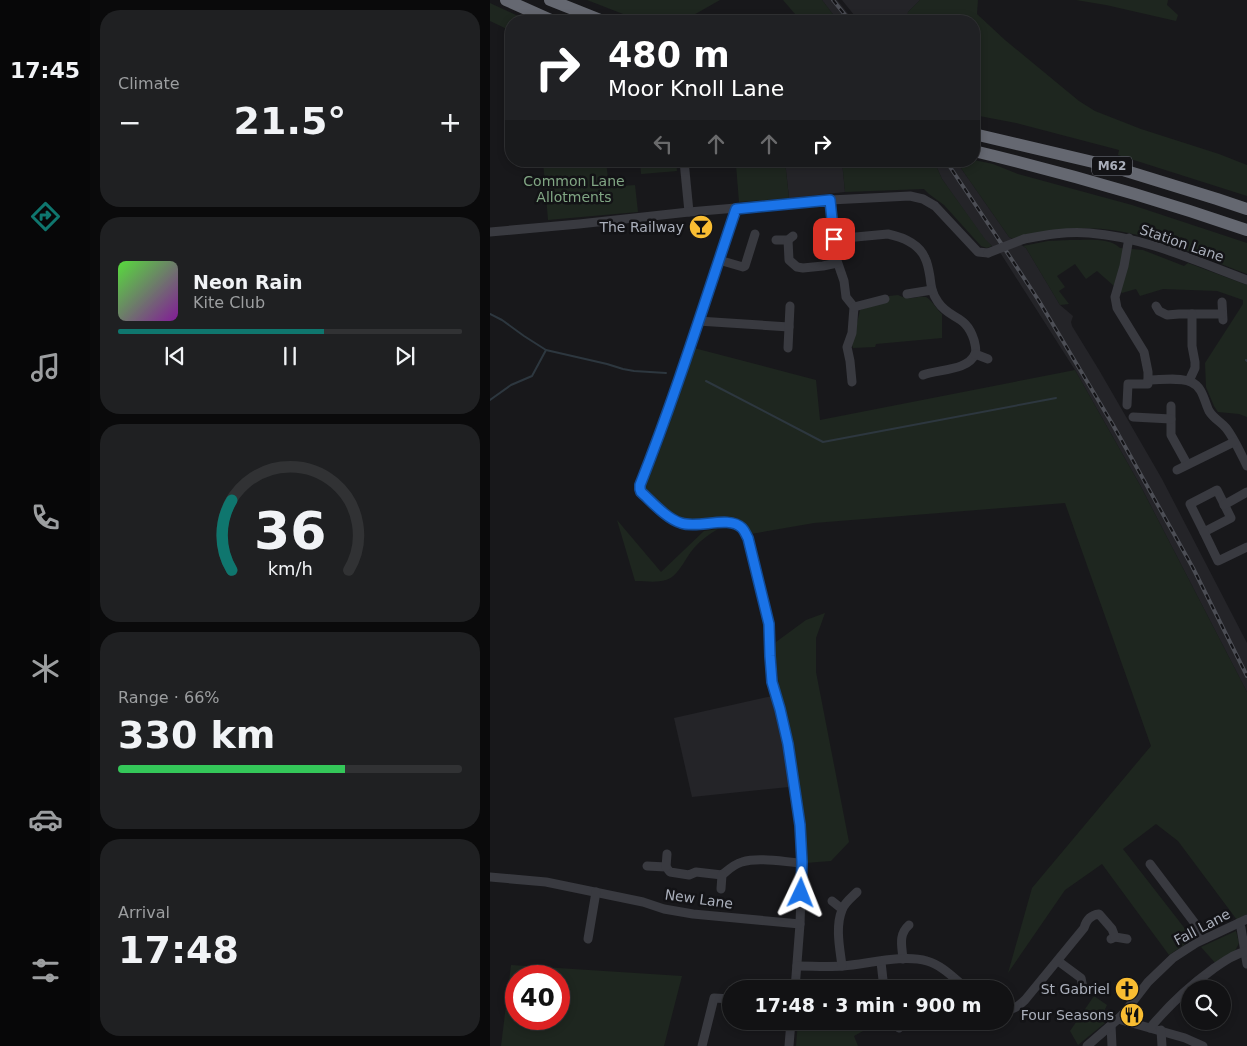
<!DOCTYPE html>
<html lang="en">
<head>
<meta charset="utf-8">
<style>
	:root { --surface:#121214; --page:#1f2022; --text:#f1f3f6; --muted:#9c9ea0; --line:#313234; --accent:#0f766e }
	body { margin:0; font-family:"DejaVu Sans",sans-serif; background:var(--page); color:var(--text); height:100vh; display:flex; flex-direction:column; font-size:19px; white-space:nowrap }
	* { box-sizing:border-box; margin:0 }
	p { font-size:16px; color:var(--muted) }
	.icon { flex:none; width:28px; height:28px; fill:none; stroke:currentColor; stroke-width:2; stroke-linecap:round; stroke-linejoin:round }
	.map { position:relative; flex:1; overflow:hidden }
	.sheet { display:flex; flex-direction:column; gap:10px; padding:10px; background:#0a0a0b; width:400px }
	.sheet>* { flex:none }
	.hud { position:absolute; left:15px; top:15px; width:475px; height:152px; border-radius:20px; box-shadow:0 2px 8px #0003,0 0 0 1px var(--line); background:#202124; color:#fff; overflow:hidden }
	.fabs { position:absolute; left:691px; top:980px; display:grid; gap:10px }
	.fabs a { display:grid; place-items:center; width:50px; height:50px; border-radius:50%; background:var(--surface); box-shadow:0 2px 8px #0003,0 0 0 1px var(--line); font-size:25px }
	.speed { position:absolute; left:15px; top:965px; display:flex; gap:10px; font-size:25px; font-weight:700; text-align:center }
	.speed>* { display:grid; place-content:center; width:65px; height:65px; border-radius:50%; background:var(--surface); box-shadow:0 2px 8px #0003,0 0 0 1px var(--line); line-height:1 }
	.speed .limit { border:8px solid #d22; background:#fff; color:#111 }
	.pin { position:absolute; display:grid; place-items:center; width:42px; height:42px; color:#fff; margin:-21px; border-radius:10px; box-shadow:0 2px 8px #0006 }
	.me { position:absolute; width:55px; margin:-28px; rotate:2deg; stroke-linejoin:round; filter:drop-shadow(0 0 4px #0008) }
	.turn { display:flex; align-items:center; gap:18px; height:105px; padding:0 20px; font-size:22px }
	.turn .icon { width:65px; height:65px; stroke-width:2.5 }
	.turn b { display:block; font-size:35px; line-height:42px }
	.lanes { display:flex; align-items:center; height:48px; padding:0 20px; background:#0003; justify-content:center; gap:25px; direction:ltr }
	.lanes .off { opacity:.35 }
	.big { font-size:38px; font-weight:700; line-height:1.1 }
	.sheet .widget { flex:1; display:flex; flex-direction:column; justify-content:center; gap:8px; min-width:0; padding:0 18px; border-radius:20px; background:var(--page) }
	.sheet .dial { align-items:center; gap:0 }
	.dial svg { height:130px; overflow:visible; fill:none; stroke:var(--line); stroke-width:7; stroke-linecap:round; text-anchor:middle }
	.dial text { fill:var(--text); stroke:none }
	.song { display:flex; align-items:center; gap:15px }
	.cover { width:60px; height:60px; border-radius:8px; background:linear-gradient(135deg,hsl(110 70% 55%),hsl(290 70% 35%)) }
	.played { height:5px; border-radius:2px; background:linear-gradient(90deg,var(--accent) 60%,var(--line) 60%) }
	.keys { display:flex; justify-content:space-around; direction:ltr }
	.heat { display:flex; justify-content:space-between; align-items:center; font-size:28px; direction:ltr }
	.charge { height:8px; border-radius:4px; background:linear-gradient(90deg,#34c759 66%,var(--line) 0) }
	.trip { position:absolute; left:232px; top:980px; width:292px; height:50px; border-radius:25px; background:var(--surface); box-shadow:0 2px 8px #0003,0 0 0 1px var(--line); font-weight:700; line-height:50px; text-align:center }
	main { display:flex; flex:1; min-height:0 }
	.tabs { display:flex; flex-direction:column; width:90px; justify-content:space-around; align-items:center; background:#070708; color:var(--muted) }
	.tabs .icon { width:35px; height:35px }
	.tabs .active { color:var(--accent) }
	.tabs b { font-size:22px; color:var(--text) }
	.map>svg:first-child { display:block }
	.built { fill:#242428 }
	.green { fill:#1e261f; fill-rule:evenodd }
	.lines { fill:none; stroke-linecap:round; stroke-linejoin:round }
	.stream { stroke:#2d373f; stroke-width:2 }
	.minor { stroke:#393a40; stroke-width:9 }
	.highway { stroke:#656871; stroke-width:12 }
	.rail-casing { stroke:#4c4e55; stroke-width:4 }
	.rail { stroke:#131316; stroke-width:2; stroke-dasharray:5.5; stroke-linecap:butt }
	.minor-bridge { stroke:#393a40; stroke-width:9 }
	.route-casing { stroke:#114b97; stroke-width:12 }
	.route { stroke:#1a73e8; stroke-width:9 }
	.labels { text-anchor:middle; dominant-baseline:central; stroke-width:5; stroke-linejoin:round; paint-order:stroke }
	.shield { fill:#131316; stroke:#7d808a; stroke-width:1 }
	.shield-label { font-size:12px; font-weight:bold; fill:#aaafbb }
	.park-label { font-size:14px; fill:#81a684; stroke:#131316 }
	.poi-label { font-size:14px; fill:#aaafbb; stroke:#131316; text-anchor:end }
	.street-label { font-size:14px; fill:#aaafbb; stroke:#131316 }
</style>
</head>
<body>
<main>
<nav class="tabs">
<b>17:45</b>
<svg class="icon active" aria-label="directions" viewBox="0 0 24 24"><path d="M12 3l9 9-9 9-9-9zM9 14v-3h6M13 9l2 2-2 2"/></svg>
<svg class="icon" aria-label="music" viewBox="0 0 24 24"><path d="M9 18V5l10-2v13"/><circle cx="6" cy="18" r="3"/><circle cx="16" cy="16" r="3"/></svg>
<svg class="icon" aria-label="phone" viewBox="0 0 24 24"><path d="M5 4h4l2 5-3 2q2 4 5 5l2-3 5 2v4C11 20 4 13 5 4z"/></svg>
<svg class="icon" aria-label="climate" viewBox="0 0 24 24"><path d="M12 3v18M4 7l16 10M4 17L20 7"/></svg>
<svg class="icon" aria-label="car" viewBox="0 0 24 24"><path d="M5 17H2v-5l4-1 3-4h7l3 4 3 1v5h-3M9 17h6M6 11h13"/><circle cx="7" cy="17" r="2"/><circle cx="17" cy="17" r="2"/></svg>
<svg class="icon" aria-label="filters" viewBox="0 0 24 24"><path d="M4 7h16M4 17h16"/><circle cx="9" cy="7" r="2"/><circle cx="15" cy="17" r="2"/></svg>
</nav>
<section class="sheet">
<div class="widget"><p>Climate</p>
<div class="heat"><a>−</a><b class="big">21.5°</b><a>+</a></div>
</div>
<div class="widget">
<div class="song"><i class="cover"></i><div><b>Neon Rain</b><p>Kite Club</p></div></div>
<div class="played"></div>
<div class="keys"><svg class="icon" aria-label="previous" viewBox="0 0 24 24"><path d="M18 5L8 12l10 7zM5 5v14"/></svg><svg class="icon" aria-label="pause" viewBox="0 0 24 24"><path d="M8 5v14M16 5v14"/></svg><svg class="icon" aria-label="next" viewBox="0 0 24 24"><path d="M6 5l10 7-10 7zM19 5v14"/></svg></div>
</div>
<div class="widget dial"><svg viewBox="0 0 100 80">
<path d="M14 69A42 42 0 1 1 86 69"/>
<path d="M14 69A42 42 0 0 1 14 26" stroke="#0f766e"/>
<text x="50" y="56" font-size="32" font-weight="700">36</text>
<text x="50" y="72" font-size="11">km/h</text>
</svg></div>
<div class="widget"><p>Range · 66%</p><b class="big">330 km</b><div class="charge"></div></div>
<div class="widget"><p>Arrival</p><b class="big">17:48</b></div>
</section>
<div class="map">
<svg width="757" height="1046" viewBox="0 0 757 1046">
	<rect width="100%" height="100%" fill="#18181b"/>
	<g class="built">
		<polygon points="332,0 347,0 364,21 348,21"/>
		<polygon points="352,0 430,0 418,12 417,21 369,21"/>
		<polygon points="295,161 352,161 355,192 299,198"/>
		<polygon points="444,161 466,161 519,237 536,248 570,305 583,316 581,322 582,326 609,370 672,479 757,643 757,692 650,485 585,370 511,254 495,240 452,179"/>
		<polygon points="282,696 293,738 296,760 299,787 202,797 184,718"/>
	</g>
	<g class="green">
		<polygon points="97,0 230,0 193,21 151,21"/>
		<polygon points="293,0 332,0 348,21 311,21"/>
		<polygon points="430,0 488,0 487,14 515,40 589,101 605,111 651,129 729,154 757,165 757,196 628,155 629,150 526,123 484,115 484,21 417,21 418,12"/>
		<polygon points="586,0 678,0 677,5 688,15 686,21 616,5"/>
		<polygon points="0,3 39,21 21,21 21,31 0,21"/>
		<path d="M484,160l19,4 25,10 114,31 115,38v31c-56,-21 -116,-51 -178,-45 -18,1 -38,7 -56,10l-4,-2 -53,-76h18z"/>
		<polygon points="53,161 116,161 119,187 145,185 148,212 58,220"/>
		<polygon points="150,161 186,161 187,171 151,174"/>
		<polygon points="229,161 295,161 299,198 249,202 246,165 229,167"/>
		<polygon points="352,161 444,161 452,179 495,239 502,246 497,248 491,246 454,205 439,194 434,189 355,192"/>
		<path d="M580,240c15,0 40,-3 50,8l23,2 41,16 4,-3 59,22v132l-8,-3 -21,-2 -4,-6 -8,-19 -1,-24 38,-59v-4l-26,-9 -54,-2 -23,7 -4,-7 -14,4 -25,-22 -11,8 -11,-15 -18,12 8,11 -6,4 10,13 -9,1 -34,-57 -3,-2 25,-5z"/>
		<path d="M408,295c14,7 17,0 28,2 4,1 12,14 16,17v24l-66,6 -1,3 -22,1 -1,-3 8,-35 29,-11v-3z"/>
		<path d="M204,348l122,32 4,40 255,-50 65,115 107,207v222l-10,6 -59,-79 -22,-17 -33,25 70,90 -24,16 -67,-91 -37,26 -57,83 24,-85 119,-142 -86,-243 -251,20 -63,11c-2,-6 -5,-9 -10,-11 -21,-12 -42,2 -61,-6 -11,-4 -26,-21 -36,-29 21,-45 34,-93 50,-140z"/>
		<path d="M127,520l44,52 43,-41 14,-2c-9,5 -17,11 -24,19 -9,10 -15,28 -28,32 -10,3 -21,1 -31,1z"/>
		<polygon points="335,613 326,638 326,672 359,842 341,861 315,863 316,845 309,787 299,725 295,706 289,687 285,653 286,642 316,620"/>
		<polygon points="746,931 749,943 744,953 727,965 711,947"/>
		<path d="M21,965l171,11 -18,70h-163zM26,976h43v43h-43z"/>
		<polygon points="604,996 617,1005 611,1018 615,1023 588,1045 580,1031"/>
		<polygon points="308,1021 391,1021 364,1036 368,1046 306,1046"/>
	</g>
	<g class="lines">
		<g class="stream">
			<polyline points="0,314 12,320 34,336 56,350 117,364 133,369 144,371 176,373"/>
			<polyline points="756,360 757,361"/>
			<polyline points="216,381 333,442 566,398"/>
			<polyline points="0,400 21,385 42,376 56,350"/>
		</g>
		<g class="minor">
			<polyline points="194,161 199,212"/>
			<polyline points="340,200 344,252 354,281 356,297 364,307 362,333 357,347 360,361 362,382"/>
			<path d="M246,209c-30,92 -60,185 -96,276v4l1,3c11,10 26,27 40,32 17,5 48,-9 61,4 3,3 4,7 6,10l21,85v33l3,26 8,27 8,35 12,81 2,38 -2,61 -5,65"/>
			<polyline points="0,232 89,224 199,212 340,200 420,196 433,199 445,206 488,252 498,253"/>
			<path d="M344,239l54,-5c14,3 31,10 37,24 3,6 4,13 5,19 1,9 2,17 8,25 12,18 28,12 36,38 1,5 3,9 1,14 -7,17 -37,15 -52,21"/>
			<path d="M534,239c21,-4 43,-8 65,-6 55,4 107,28 158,47"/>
			<polyline points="286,240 298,240 303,236"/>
			<polyline points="298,240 299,260 307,267 313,268 333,266 347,263"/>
			<polyline points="229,260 253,267 255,266 265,234"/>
			<polyline points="417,294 442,290"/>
			<polyline points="732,302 733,320"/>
			<polyline points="666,306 669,311 677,315 689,314 732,314"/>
			<polyline points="364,307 395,299"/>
			<polyline points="208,321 299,327"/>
			<polyline points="298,348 300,306"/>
			<polyline points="485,354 498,359"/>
			<path d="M658,380c13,0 31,-3 43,2 12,5 13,19 18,29 5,8 12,11 17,17 8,10 15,26 21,38"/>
			<polyline points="699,381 705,368 705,362 702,346 702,314"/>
			<polyline points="637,405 638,384 658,384 658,372 654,352 627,308 625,297 634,266 639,238"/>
			<polyline points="681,406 681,435 697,464"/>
			<polyline points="643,417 681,419"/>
			<polyline points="687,470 744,442"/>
			<polygon points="727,490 741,518 714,532 700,504"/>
			<polyline points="734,505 757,492"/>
			<polyline points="714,532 728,561 757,547"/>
			<polyline points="660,864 716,938"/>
			<path d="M157,866l19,1 4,5 19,3 7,-3 26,3c6,-5 12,-11 20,-13 17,-5 42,0 60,1"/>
			<polyline points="176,867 177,854"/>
			<polyline points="0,877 56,882 153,902 174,909 203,914 310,924"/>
			<polyline points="231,889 232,875"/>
			<polyline points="342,901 352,909"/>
			<polyline points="749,923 751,928 757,964"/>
			<polyline points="98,939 106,892"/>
			<polyline points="621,939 625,937 637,939"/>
			<path d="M413,959c-1,-13 -5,-24 6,-34"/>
			<polyline points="568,961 591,978 593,988"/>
			<polyline points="391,962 394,989"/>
			<path d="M307,966c15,0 31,1 46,0 25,-2 60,-12 84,-5 15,4 28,18 40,28"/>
			<path d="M352,966c-2,-17 -7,-39 0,-56 2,-7 10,-13 15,-18"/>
			<polyline points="457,989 465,979"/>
			<path d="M516,1010c8,0 14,-5 19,-10l59,-72c2,-7 6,-13 15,-14l13,15 3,8"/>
			<polyline points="628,1019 695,1038 713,1046"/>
			<polyline points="405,1021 409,1028"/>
			<polyline points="621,1025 622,1046"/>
			<path d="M660,1028c19,-23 38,-41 63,-59 10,-7 21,-15 34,-18"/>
			<polyline points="671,1030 672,1046"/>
			<polyline points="212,1046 224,998 241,999"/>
			<polyline points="299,1046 301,1021"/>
			<polyline points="597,1046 628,1019 634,1013 658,982 683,958 706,943 757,919"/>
		</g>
		<g class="highway">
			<polyline points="16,0 63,21"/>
			<polyline points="60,0 113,21"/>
			<polyline points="484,134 620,166 727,199 757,209"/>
			<path d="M484,151c92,22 183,48 273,79"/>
		</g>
		<g class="rail-casing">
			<g id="rail">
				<polyline points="343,0 360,21"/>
				<polyline points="456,161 505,234 549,301 623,425 703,568 757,676"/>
			</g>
		</g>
		<use href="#rail" class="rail"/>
		<polyline class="minor-bridge" points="498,253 534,239"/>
	</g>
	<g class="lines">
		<g class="route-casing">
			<path id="route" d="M311,893l1,-31 -2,-37 -12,-81 -8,-35 -8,-27 -2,-26 -1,-32 -21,-86c-2,-3 -3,-7 -6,-10 -13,-13 -44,1 -61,-5 -14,-4 -29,-21 -40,-31l-1,-3v-4c36,-91 65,-184 96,-276l94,-9 4,39"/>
		</g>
		<use href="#route" class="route"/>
	</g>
	<defs>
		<g id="bar-disc" transform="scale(1.25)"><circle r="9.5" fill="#f9bd32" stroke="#131316"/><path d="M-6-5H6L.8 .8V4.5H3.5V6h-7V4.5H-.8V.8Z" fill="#111"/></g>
		<g id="church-disc" transform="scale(1.25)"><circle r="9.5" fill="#f9bd32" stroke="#131316"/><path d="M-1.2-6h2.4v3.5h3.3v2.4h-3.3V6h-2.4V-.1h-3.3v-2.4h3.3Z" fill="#111"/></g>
		<g id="restaurant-disc" transform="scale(1.25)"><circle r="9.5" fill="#f9bd32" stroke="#131316"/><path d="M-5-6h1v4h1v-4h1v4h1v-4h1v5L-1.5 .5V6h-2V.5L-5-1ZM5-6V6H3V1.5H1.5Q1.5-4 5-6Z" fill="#111"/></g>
	</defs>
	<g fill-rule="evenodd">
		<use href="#bar-disc" x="211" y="227"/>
		<use href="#church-disc" x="637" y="989"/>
		<use href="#restaurant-disc" x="642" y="1015"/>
	</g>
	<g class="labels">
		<rect class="shield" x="602" y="156.5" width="40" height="19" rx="4"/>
		<g class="shield-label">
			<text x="622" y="166">M62</text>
		</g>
		<g class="park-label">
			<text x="84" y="181">Common Lane<tspan x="84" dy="16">Allotments</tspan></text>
		</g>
		<g class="poi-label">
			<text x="194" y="227">The Railway</text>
			<text x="620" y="989">St Gabriel</text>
			<text x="624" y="1015">Four Seasons</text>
		</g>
		<g class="street-label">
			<text transform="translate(692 243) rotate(19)">Station Lane</text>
			<text transform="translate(209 899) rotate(8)">New Lane</text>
			<text transform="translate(712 927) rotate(-28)">Fall Lane</text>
		</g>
	</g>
</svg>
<div class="fabs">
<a><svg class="icon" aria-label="search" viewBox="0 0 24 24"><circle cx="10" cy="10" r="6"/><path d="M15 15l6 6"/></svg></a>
</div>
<div class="speed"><div class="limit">40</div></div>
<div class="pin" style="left:344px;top:239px;background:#d93025"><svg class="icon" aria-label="arrive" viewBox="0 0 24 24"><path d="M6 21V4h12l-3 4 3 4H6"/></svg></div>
<svg class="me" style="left:311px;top:893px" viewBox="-20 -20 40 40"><path d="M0-17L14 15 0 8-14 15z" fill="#1a73e8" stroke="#fff" stroke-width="4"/></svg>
<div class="trip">17:48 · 3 min · 900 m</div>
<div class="hud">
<div class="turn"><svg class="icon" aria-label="right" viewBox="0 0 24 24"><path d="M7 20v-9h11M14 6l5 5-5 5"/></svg><div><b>480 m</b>Moor Knoll Lane</div></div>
<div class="lanes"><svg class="icon off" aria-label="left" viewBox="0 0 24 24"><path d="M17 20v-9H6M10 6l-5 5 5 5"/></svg><svg class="icon off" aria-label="ahead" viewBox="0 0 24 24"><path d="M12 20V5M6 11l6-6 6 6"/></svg><svg class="icon off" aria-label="ahead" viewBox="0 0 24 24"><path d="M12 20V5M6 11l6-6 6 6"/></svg><svg class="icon" aria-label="right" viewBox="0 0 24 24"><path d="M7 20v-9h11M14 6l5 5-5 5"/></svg></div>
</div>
</div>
</main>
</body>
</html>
